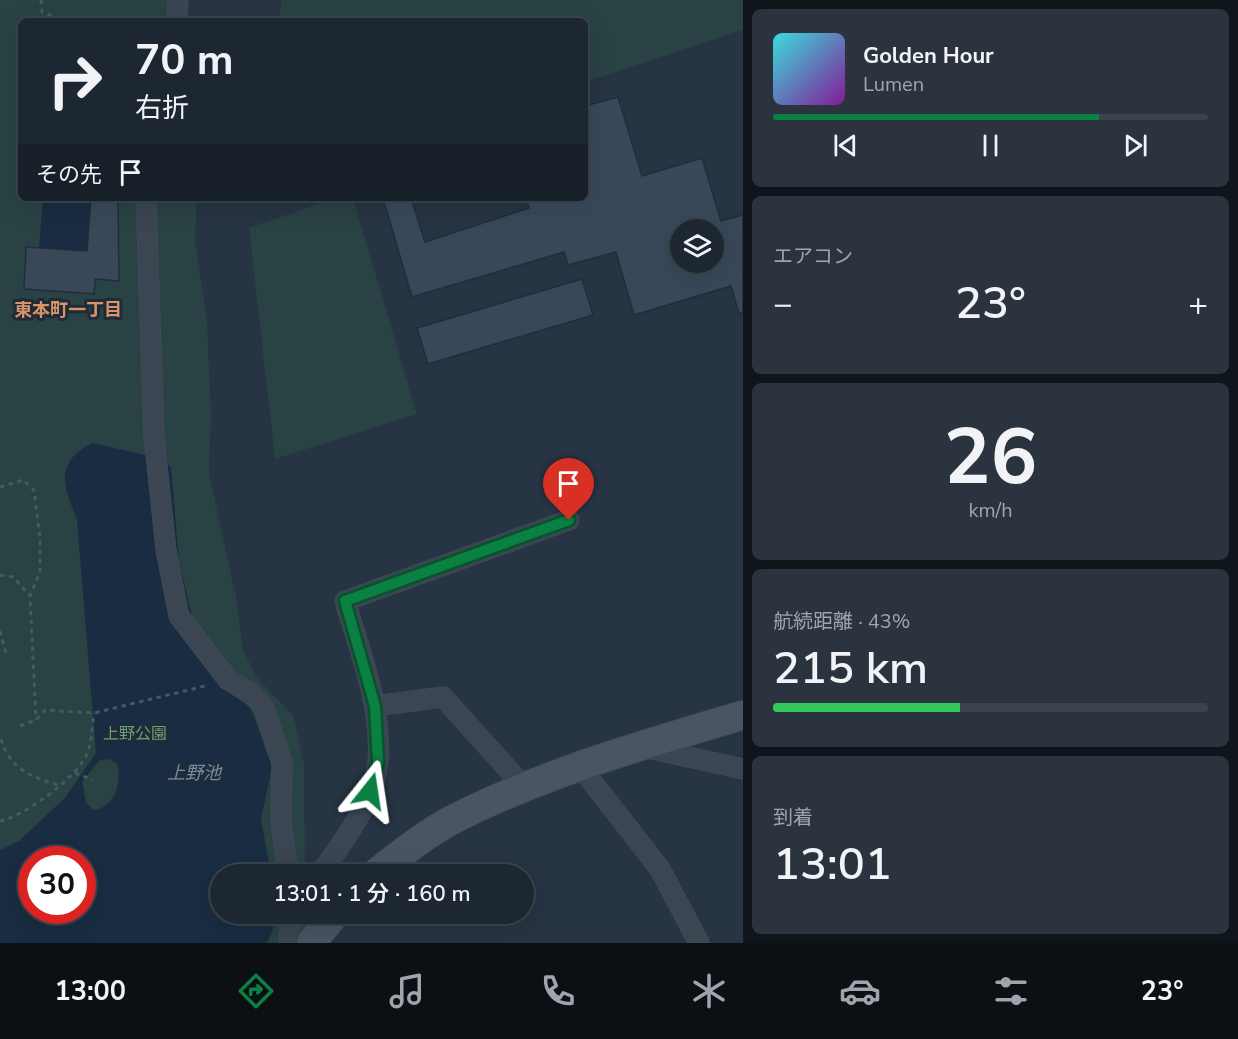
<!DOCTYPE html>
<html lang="ja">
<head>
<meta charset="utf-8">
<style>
	:root { --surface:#1d2732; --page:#2a333e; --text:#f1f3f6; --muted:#a0a5ac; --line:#3b444d; --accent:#0b8043 }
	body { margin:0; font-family:"Nunito Sans","Noto Sans JP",sans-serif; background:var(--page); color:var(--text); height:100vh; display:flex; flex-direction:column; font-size:22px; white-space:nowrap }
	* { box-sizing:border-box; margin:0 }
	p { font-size:20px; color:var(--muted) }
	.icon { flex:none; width:33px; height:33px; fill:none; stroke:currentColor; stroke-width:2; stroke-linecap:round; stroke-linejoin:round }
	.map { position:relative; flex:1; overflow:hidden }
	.details { display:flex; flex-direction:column; gap:9px; padding:9px; background:#10151c; width:495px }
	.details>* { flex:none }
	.top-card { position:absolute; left:18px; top:18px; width:570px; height:183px; border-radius:9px; box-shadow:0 6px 24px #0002,0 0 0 2px var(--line); background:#1d2732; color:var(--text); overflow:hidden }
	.controls { position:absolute; left:670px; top:219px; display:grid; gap:12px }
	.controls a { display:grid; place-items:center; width:54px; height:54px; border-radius:50%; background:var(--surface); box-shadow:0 6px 24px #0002,0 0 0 2px var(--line); font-size:30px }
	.speed { position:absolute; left:18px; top:846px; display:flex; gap:12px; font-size:30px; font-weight:700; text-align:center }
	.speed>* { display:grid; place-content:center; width:78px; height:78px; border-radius:50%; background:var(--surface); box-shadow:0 6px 24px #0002,0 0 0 2px var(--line); line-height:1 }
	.speed .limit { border:9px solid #d22; background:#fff; color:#111 }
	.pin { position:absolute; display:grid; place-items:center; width:51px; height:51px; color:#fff; margin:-62px -26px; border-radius:50% 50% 50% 0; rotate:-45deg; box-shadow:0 0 6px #0007 }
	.pin .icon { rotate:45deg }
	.me { position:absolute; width:66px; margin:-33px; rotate:15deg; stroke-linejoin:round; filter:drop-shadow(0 0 4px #0008) }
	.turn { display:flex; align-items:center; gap:21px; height:126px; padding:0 18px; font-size:27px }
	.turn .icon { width:78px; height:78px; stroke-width:2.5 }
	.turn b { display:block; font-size:42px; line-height:51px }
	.then { display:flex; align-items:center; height:57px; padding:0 18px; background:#0003; gap:12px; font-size:22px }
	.big { font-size:45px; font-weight:600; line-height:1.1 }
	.details .card { flex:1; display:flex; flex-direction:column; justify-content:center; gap:9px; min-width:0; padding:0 21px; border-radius:9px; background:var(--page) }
	.details .dial { align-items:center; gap:0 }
	.dial b { font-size:78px; line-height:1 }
	.song { display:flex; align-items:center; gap:18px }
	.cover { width:72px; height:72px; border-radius:9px; background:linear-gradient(135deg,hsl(180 70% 55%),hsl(290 70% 35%)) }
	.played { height:6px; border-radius:3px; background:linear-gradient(90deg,var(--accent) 75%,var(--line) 75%) }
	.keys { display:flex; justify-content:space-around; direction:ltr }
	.heat { display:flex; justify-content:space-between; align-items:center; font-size:33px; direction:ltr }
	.charge { height:9px; border-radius:4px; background:linear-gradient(90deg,#34c759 43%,var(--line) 0) }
	.trip { position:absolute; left:210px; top:864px; width:324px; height:60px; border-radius:30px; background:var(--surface); box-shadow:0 6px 24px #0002,0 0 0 2px var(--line); font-weight:600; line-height:60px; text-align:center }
	.dock { display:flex; height:96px; justify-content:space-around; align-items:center; background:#0c1014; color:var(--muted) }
	.dock .icon { width:42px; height:42px }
	.dock .active { color:var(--accent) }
	.dock b { font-size:27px; color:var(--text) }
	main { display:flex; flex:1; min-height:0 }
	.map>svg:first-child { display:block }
	.green { fill:#294244; fill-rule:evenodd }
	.water { fill:#192c41; fill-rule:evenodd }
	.building { fill:#394859; stroke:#222d3a; stroke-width:1.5; fill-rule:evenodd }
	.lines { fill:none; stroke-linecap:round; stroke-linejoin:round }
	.street-casing { stroke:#454f5c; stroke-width:21 }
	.secondary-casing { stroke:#454f5c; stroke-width:30 }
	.path { stroke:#425b5b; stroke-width:3; stroke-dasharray:4.5 4.5; stroke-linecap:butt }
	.street { stroke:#3b4652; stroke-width:20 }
	.secondary { stroke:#495565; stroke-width:28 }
	.route-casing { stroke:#07532c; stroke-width:15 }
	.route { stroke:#0b8043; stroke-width:10 }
	.labels { text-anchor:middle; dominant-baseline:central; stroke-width:6; stroke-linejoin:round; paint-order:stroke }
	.park-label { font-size:16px; fill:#6f9d77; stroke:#202b38 }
	.neighbourhood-label { font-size:18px; font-weight:bold; fill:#d79369; stroke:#202b38 }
	.water-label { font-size:18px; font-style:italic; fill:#728dab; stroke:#202b38 }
</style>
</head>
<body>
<main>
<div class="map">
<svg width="743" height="943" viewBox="0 0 743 943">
	<rect width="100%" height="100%" fill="#273443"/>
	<g class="green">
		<path d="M0,0h170v21h-149v177h176l-2,42 12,81 4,94 -2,59 27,122 7,54 14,28 36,37 11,49 1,110h-85v40h86l6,29h-312zM32,860h50v50h-50z"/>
		<polygon points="282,0 743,0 743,30 585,82 585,21 278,21"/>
		<polygon points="335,198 353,198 417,414 275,459 249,228"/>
	</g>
	<g class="water">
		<polygon points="43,198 91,198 87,251 39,248"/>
		<path d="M92,443l71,16 8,8 8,94 23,99 22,29 27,19 21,59 -11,52 10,55h-51v40h54l1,10 -8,19h-267v-93l19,-9 46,-43 31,-45 -19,-233c-13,-34 -24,-56 15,-77zM109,759l9,6c3,19 -3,43 -25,45l-7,-8 -4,-21 18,-21zM32,860h50v50h-50z"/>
	</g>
	<g class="building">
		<path d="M618,97l24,79 60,-18 19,63 22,-6v97l-4,1 -8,-27 -97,29 -18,-63 -48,13 -4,-13 -152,45 -29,-99h28l14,44 104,-34 -3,-10h59v-92zM681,230h33v32h-33z"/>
		<polygon points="91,198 118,198 119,281 95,279 94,294 24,289 26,247 87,251"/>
		<polygon points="582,279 593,315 428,364 417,328"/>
	</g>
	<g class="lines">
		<g class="street-casing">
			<g id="street">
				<polyline points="177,21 178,0"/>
				<polyline points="146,198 154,436 166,550 179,616 228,680 252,694 264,708 282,763 281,823 288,874"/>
				<polyline points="375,706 443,697 525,788"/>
				<polyline points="643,747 743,769"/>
				<polyline points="579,765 660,869 699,943"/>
				<path d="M320,874c23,-32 54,-72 58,-113 4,-55 -18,-109 -33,-160l224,-81"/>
				<polyline points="289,943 291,914"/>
			</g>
		</g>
		<g class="secondary-casing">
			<g id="secondary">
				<path d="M375,874c23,-18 49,-39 75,-53 93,-48 193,-76 293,-106"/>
				<polyline points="311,943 335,914"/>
			</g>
		</g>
		<g class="path">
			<polyline points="41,0 42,12 64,21"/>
			<polyline points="0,487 23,480 34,490 40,538 40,572 30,596 36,720"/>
			<polyline points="0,575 13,577 30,596"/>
			<polyline points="0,631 7,657"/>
			<polyline points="20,726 36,720 45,710 94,713 209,685"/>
			<path d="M1,739c8,29 30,38 57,46"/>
			<polyline points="75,773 93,780"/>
			<path d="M0,821c23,-4 78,-44 87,-67 5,-12 5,-28 7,-41"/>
		</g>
		<use href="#street" class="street"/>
		<use href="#secondary" class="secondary"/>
	</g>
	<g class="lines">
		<g class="route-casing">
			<polyline id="route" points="370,791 378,762 375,706 345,601 569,520"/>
		</g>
		<use href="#route" class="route"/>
	</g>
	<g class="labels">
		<g class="park-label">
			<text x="135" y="734">上野公園</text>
		</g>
		<g class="neighbourhood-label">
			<text x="68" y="310">東本町一丁目</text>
		</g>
		<g class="water-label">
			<text x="194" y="773">上野池</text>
		</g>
	</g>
</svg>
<div class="controls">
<a><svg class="icon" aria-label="layers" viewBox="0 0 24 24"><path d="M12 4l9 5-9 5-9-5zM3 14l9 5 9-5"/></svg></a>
</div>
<div class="speed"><div class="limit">30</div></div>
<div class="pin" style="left:569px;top:520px;background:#d93025"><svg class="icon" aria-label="arrive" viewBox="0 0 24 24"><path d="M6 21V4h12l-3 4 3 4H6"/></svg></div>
<svg class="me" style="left:370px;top:791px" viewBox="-20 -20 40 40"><path d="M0-17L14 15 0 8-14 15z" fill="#0b8043" stroke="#fff" stroke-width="4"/></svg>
<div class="trip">13:01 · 1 分 · 160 m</div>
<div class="top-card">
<div class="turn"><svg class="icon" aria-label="right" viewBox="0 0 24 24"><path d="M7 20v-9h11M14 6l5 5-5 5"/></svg><div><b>70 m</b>右折</div></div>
<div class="then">その先<svg class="icon" aria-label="arrive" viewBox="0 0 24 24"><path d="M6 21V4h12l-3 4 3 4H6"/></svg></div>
</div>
</div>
<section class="details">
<div class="card">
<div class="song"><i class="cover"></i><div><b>Golden Hour</b><p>Lumen</p></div></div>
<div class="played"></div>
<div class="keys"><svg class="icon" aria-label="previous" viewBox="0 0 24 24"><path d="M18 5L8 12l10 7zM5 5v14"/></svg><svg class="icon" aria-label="pause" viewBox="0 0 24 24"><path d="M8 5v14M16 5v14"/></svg><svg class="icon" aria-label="next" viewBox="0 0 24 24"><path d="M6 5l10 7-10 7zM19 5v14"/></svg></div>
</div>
<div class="card"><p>エアコン</p>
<div class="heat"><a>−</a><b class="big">23°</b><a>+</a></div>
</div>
<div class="card dial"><b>26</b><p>km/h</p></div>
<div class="card"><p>航続距離 · 43%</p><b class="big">215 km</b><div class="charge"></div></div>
<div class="card"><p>到着</p><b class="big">13:01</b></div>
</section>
</main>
<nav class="dock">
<b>13:00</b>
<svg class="icon active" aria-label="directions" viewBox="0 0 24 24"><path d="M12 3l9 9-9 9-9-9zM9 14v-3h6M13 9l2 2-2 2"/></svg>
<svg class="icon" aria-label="music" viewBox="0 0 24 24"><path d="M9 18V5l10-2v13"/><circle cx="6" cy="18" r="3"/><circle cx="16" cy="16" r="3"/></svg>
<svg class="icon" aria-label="phone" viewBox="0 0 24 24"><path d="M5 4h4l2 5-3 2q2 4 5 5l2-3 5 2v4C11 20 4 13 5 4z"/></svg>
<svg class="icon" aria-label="climate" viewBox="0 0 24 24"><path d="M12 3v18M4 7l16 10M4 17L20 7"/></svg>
<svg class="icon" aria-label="car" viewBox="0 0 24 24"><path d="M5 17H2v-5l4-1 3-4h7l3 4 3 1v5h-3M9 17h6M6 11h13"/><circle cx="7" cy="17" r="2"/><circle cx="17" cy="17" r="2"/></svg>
<svg class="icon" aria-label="filters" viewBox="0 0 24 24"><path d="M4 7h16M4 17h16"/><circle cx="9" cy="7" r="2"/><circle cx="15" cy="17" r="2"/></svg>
<b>23°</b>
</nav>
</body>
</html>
